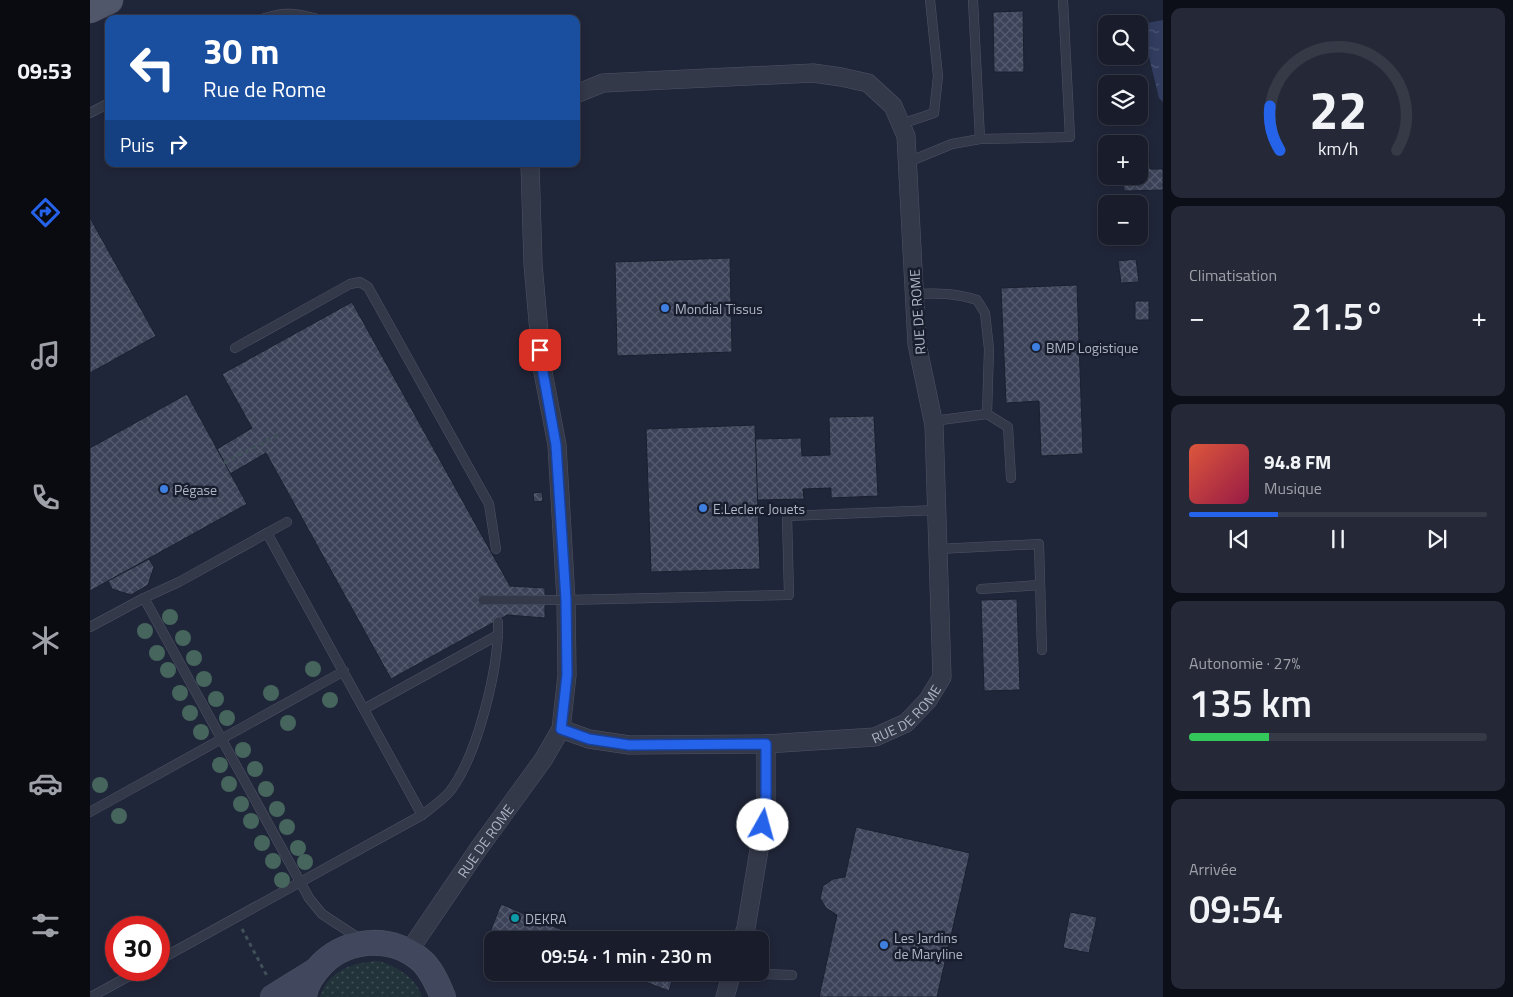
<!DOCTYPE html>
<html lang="fr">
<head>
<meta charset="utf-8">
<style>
	:root { --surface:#181c2b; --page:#252937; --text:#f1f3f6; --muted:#9fa1a9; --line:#363a47; --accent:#2563eb }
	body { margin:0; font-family:"Titillium Web",sans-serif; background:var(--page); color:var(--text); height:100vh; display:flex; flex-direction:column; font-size:19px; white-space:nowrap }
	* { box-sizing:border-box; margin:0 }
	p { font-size:16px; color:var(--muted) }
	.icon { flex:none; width:28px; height:28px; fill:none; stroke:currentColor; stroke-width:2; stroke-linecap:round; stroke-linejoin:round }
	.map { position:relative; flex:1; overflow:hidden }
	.sheet { display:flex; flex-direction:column; gap:8px; padding:8px; background:#0d0f18; width:350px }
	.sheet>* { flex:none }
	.top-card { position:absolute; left:15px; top:15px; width:475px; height:152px; border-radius:10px; box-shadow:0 2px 8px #0003,0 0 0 1px var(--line); background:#1a4fa0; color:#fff; overflow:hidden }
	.tools { position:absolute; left:1008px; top:15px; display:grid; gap:10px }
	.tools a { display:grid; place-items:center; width:50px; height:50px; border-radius:10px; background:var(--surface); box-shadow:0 2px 8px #0003,0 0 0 1px var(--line); font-size:25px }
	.speed { position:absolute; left:15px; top:916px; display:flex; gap:10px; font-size:25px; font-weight:700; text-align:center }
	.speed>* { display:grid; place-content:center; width:65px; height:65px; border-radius:50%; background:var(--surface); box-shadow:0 2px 8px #0003,0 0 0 1px var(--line); line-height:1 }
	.speed .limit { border:8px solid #d22; background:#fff; color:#111 }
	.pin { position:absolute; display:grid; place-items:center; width:42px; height:42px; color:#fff; margin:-21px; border-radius:10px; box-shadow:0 2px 8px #0006 }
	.me { position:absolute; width:55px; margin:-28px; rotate:7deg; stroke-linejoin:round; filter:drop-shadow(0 0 4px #0008) }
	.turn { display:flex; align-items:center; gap:18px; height:105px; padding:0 15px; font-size:22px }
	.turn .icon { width:65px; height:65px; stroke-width:2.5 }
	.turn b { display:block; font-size:35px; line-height:42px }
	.then { display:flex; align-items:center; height:48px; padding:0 15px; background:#0003; gap:10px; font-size:19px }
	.big { font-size:38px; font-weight:600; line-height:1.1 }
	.sheet .widget { flex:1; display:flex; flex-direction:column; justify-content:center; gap:8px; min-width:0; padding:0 18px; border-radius:10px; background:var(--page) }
	.sheet .dial { align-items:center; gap:0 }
	.dial svg { height:130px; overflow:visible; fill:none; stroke:var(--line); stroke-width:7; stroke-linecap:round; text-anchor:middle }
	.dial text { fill:var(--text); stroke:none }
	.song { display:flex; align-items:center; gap:15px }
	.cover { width:60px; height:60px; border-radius:8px; background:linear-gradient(135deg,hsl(10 70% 55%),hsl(340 70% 35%)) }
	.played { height:5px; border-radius:2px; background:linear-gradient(90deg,var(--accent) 30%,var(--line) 30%) }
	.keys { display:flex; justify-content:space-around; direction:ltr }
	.heat { display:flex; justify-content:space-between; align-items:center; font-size:28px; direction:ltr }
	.charge { height:8px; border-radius:4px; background:linear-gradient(90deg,#34c759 27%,var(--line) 0) }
	.trip { position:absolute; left:394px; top:931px; width:285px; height:50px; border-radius:10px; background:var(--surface); box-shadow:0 2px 8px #0003,0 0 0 1px var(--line); font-weight:600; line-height:50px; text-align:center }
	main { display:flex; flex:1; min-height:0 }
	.menu { display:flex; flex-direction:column; width:90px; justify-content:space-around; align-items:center; background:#0a0b11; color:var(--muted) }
	.menu .icon { width:35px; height:35px }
	.menu .active { color:var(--accent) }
	.menu b { font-size:22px; color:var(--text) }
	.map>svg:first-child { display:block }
	.grass { fill:url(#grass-dots) }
	.water { fill:url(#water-ripples) }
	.building { fill:url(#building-cross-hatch); stroke:#1b2030 }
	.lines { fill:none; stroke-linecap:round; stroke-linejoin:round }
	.lane-casing { stroke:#4e5364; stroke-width:10 }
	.street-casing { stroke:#4e5364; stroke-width:19 }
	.secondary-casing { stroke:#4e5364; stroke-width:26 }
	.primary-casing { stroke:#3d4253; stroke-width:29 }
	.path { stroke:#405058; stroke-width:3; stroke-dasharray:4 4; stroke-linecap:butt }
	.lane { stroke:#34394a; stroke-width:9 }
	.street { stroke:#34394a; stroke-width:18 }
	.secondary { stroke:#41475d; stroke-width:25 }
	.primary { stroke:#51576a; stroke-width:28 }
	.lane-bridge-casing { stroke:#4e5364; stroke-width:10; stroke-linecap:butt }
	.lane-bridge { stroke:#34394a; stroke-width:9 }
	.tree { fill:#46655d }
	.route-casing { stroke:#184099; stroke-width:12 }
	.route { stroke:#2563eb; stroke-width:9 }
	.shop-dot { fill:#3f7fe0; stroke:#191e2e; stroke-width:2 }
	.culture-dot { fill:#0f9aa8; stroke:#191e2e; stroke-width:2 }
	.labels { text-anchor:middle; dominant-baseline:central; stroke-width:5; stroke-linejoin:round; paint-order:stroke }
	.poi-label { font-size:14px; fill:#aeb3c6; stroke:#191e2e; text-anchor:start }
	.street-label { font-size:14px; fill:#aeb3c6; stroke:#191e2e }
</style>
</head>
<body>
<main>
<nav class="menu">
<b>09:53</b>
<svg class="icon active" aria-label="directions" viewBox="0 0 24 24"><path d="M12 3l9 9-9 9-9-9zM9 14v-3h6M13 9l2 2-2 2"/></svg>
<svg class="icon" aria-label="music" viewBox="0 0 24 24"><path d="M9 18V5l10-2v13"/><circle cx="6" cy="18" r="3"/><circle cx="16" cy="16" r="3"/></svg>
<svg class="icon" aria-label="phone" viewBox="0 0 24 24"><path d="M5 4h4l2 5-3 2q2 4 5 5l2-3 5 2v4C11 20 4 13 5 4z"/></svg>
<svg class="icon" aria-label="climate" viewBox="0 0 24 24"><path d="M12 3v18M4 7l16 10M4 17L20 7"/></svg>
<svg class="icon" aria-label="car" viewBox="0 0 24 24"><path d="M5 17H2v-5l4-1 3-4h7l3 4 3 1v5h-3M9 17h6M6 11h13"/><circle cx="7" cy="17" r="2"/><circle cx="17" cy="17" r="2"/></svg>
<svg class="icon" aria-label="filters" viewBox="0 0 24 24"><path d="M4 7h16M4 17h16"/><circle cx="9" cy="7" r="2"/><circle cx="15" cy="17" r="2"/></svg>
</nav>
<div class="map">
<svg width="1073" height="997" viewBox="0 0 1073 997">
	<defs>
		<pattern id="grass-dots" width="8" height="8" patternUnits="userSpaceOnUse" patternTransform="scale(1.25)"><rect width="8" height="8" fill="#22333a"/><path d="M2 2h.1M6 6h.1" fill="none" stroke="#404e55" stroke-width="1.8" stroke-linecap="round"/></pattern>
		<pattern id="water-ripples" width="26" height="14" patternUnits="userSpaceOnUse" patternTransform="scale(1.25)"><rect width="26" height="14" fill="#313c5f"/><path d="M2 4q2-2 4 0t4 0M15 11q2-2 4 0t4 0" fill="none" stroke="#4c5674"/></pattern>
		<pattern id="building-cross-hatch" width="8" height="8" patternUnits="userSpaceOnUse" patternTransform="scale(1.25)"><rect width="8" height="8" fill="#3c4359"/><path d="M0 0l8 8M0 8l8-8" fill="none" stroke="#565c6f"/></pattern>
	</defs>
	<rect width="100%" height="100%" fill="#202639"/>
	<path class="grass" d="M289,961c18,6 37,16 43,36h-102c8,-27 34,-35 59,-36z"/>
	<polygon class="water" points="1073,20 1073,102 1069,98 1053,32 1057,23"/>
	<g class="building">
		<polygon points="933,11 934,72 904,72 903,12"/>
		<polygon points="1039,142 1058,142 1060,169 1073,169 1073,190 1034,191 1033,176 1049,176 1049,144 1039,144"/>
		<polygon points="0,218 66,336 0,373"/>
		<polygon points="640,258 642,352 527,356 525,262"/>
		<polygon points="1046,259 1049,282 1031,283 1028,261"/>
		<polygon points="987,285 993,454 951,456 949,401 916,403 911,288"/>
		<rect x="1045" y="301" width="14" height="19"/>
		<polygon points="262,302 420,586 455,588 455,618 417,615 301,679 176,453 140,474 127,449 162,428 132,374"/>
		<polygon points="97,394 157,504 0,591 0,448"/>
		<polygon points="784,416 788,496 741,498 741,488 713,489 714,499 667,500 665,439 711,438 712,456 740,455 739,417"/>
		<polygon points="665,425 670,569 561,572 556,429"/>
		<polygon points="452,492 453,501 444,502 443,493"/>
		<polygon points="59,559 64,567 58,585 41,595 22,589 18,581"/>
		<polygon points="927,599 930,690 894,691 891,600"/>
		<polygon points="766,827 880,853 847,997 729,997 747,915 736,908 730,898 733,886 743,879 755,877"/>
		<polygon points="411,904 479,933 476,940 412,940 399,935"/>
		<polygon points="980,912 1007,917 999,953 973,948"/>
		<polygon points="556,972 571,972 583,978 579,991 553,981"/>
	</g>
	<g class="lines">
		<g class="lane-casing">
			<g id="lane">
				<polyline points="883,0 890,139"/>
				<path d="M172,19c22,-8 34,-6 56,0"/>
				<polyline points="0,113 19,103"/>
				<polyline points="811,124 844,113 848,76 840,0"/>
				<polyline points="818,162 862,144 890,139 980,137 973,0"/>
				<path d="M824,294c22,-1 42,-1 63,6l8,13 4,36 -2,65 -54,7"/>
				<polyline points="145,348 260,284 270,282 278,287 399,504 406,549"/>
				<polyline points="897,414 918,427 921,478"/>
				<polyline points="177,533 332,815"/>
				<polyline points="848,549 949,544 952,650"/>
				<polyline points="891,589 950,585"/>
				<polyline points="54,598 89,582 197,522"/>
				<polyline points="476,600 699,595 697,516 847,510"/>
				<polyline points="0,627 54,598 219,898 232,914 270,939"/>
				<polyline points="274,709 408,635"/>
				<polyline points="0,812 254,671"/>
				<path d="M69,960l263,-145c9,-7 21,-15 29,-25 27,-37 48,-122 47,-168"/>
				<polyline points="642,973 702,975"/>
				<polyline points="1,997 50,970"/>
			</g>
		</g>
		<g class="street-casing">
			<g id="street">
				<path id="s1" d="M471,729l28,10 40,6 137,-1 109,-7 31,-14 22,-23 14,-23 -8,-252 -17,-81 -11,-208 -13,-30 -25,-23 -27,-6 -28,-4 -210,10 -27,11"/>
				<polyline points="652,940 656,928 676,808 676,744"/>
				<path id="s2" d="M319,951l70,-103 64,-88 18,-31 6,-54 -1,-75 -9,-155 -15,-78 -9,-103 -3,-100"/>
				<polyline points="635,997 642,972"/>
			</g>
		</g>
		<g class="secondary-casing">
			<g id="secondary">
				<polyline points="183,997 225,971"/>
				<path d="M214,997c1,-12 10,-25 18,-33 28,-28 74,-28 102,-1 9,10 14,22 19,34"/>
			</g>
		</g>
		<g class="primary-casing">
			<polyline id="primary" points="0,9 19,0"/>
		</g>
		<g class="path">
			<polyline points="134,463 191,433"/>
			<polyline points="152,929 177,976"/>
		</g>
		<use href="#lane" class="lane"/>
		<use href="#street" class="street"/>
		<use href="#secondary" class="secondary"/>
		<use href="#primary" class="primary"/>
		<g class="lane-bridge-casing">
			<polyline id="lane-bridge" points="393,600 476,600"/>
		</g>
		<use href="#lane-bridge" class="lane-bridge"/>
	</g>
	<g class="tree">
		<circle cx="80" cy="617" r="8"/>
		<circle cx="55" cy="631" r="8"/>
		<circle cx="93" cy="638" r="8"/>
		<circle cx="67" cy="653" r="8"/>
		<circle cx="104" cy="658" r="8"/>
		<circle cx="223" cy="669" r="8"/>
		<circle cx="78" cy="670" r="8"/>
		<circle cx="114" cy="679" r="8"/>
		<circle cx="90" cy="693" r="8"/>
		<circle cx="181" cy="693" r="8"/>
		<circle cx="126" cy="699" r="8"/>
		<circle cx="240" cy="700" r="8"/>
		<circle cx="100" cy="713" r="8"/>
		<circle cx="137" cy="718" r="8"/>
		<circle cx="198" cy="723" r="8"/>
		<circle cx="111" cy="732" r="8"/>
		<circle cx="153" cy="750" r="8"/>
		<circle cx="130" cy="765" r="8"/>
		<circle cx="165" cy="769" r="8"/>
		<circle cx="139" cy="784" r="8"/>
		<circle cx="10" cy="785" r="8"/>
		<circle cx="176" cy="789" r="8"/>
		<circle cx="151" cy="804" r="8"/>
		<circle cx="187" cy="809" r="8"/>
		<circle cx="29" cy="816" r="8"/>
		<circle cx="161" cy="821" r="8"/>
		<circle cx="197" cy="827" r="8"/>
		<circle cx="172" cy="843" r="8"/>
		<circle cx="208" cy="848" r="8"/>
		<circle cx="183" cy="861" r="8"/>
		<circle cx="215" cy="862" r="8"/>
		<circle cx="192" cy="880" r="8"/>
	</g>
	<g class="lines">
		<g class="route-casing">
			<polyline id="route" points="450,350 452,367 466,445 476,600 477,675 471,729 499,739 539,745 676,744 676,808 673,825"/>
		</g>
		<use href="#route" class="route"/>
	</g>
	<g class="shop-dot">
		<circle cx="575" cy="308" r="5"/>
		<circle cx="946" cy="347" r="5"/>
		<circle cx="74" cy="489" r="5"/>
		<circle cx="613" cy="508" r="5"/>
		<circle cx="794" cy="945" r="5"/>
	</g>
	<circle class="culture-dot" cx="425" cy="918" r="5"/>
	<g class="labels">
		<g class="poi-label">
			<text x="585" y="308">Mondial Tissus</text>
			<text x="956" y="347">BMP Logistique</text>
			<text x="84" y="489">Pégase</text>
			<text x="623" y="508">E.Leclerc Jouets</text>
			<text x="435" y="918">DEKRA</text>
			<text x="804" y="937">Les Jardins<tspan x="804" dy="16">de Maryline</tspan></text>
		</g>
		<g class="street-label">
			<text transform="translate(827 312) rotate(-94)">RUE DE ROME</text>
			<text stroke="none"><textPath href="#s1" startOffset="356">RUE DE ROME</textPath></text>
			<text stroke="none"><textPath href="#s2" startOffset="134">RUE DE ROME</textPath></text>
		</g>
	</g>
</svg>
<div class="tools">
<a><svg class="icon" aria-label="search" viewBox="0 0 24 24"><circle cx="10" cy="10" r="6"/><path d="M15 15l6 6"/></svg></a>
<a><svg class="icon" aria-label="layers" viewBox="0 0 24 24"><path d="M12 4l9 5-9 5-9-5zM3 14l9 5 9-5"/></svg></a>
<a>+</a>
<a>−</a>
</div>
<div class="speed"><div class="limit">30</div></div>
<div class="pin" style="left:450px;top:350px;background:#d93025"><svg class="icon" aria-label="arrive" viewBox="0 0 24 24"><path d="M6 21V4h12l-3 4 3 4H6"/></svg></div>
<svg class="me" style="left:673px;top:825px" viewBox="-20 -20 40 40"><circle r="19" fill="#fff"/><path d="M0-13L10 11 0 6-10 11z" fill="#2563eb"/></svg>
<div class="trip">09:54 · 1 min · 230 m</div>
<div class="top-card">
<div class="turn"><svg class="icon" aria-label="left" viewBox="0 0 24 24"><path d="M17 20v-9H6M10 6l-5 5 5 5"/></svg><div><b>30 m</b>Rue de Rome</div></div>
<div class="then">Puis<svg class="icon" aria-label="right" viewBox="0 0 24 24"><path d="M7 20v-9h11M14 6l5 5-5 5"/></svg></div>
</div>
</div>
<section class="sheet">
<div class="widget dial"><svg viewBox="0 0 100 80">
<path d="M14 69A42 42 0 1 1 86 69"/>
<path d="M14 69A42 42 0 0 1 8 42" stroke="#2563eb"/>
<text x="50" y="56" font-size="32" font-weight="700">22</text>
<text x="50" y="72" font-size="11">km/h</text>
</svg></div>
<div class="widget"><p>Climatisation</p>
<div class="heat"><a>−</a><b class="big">21.5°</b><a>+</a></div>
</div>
<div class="widget">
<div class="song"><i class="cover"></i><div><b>94.8 FM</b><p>Musique</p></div></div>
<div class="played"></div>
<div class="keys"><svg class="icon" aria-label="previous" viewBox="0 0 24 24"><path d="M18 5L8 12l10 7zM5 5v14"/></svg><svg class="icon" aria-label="pause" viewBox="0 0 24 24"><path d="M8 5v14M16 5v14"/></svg><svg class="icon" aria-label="next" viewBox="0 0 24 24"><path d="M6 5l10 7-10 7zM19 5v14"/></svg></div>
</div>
<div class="widget"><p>Autonomie · 27%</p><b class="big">135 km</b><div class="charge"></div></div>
<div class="widget"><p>Arrivée</p><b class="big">09:54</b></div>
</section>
</main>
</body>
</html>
